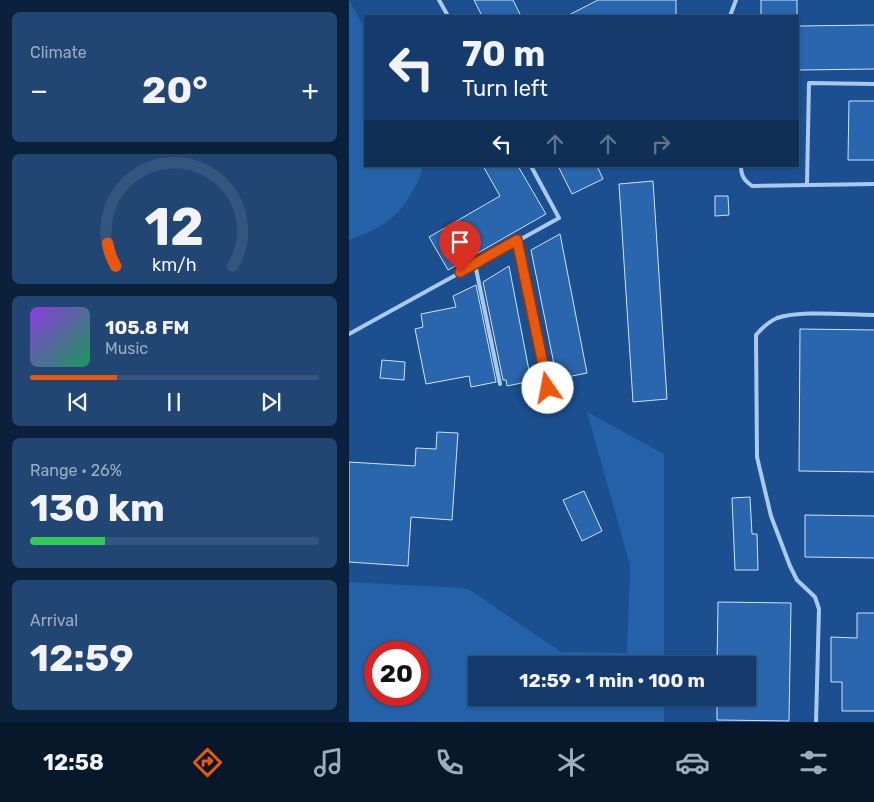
<!DOCTYPE html>
<html lang="en">
<head>
<meta charset="utf-8">
<style>
	:root { --surface:#143b6b; --page:#214673; --text:#f1f3f6; --muted:#9dadc1; --line:#33557e; --accent:#ea580c }
	body { margin:0; font-family:Rubik,sans-serif; background:var(--page); color:var(--text); height:100vh; display:flex; flex-direction:column; font-size:19px; white-space:nowrap }
	* { box-sizing:border-box; margin:0 }
	p { font-size:16px; color:var(--muted) }
	.icon { flex:none; width:28px; height:28px; fill:none; stroke:currentColor; stroke-width:2; stroke-linecap:round; stroke-linejoin:round }
	.map { position:relative; flex:1; overflow:hidden }
	.side { display:flex; flex-direction:column; gap:12px; padding:12px; background:#0b203b; width:349px }
	.side>* { flex:none }
	.top-card { position:absolute; left:15px; top:15px; width:435px; height:152px; border-radius:0px; box-shadow:0 1px 4px #0004,0 0 0 1px var(--line); background:#143b6b; color:var(--text); overflow:hidden }
	.speed { position:absolute; left:15px; top:641px; display:flex; gap:10px; font-size:25px; font-weight:700; text-align:center }
	.speed>* { display:grid; place-content:center; width:65px; height:65px; border-radius:50%; background:var(--surface); box-shadow:0 1px 4px #0004,0 0 0 1px var(--line); line-height:1 }
	.speed .limit { border:8px solid #d22; background:#fff; color:#111 }
	.pin { position:absolute; display:grid; place-items:center; width:42px; height:42px; color:#fff; margin:-51px -21px; border-radius:50% 50% 50% 0; rotate:-45deg; box-shadow:0 0 5px #0007 }
	.pin .icon { rotate:45deg }
	.me { position:absolute; width:55px; margin:-28px; rotate:348deg; stroke-linejoin:round; filter:drop-shadow(0 0 4px #0008) }
	.turn { display:flex; align-items:center; gap:18px; height:105px; padding:0 15px; font-size:22px }
	.turn .icon { width:65px; height:65px; stroke-width:2.5 }
	.turn b { display:block; font-size:35px; line-height:42px }
	.lanes { display:flex; align-items:center; height:48px; padding:0 15px; background:#0003; justify-content:center; gap:25px; direction:ltr }
	.lanes .off { opacity:.35 }
	.big { font-size:38px; font-weight:700; line-height:1.1 }
	.side .tile { flex:1; display:flex; flex-direction:column; justify-content:center; gap:8px; min-width:0; padding:0 18px; border-radius:8px; background:var(--page) }
	.side .dial { align-items:center; gap:0 }
	.dial svg { height:130px; overflow:visible; fill:none; stroke:var(--line); stroke-width:7; stroke-linecap:round; text-anchor:middle }
	.dial text { fill:var(--text); stroke:none }
	.song { display:flex; align-items:center; gap:15px }
	.cover { width:60px; height:60px; border-radius:8px; background:linear-gradient(135deg,hsl(270 70% 55%),hsl(150 70% 35%)) }
	.played { height:5px; border-radius:2px; background:linear-gradient(90deg,var(--accent) 30%,var(--line) 30%) }
	.keys { display:flex; justify-content:space-around; direction:ltr }
	.heat { display:flex; justify-content:space-between; align-items:center; font-size:28px; direction:ltr }
	.charge { height:8px; border-radius:4px; background:linear-gradient(90deg,#34c759 26%,var(--line) 0) }
	.trip { position:absolute; left:119px; top:656px; width:288px; height:50px; border-radius:0px; background:var(--surface); box-shadow:0 1px 4px #0004,0 0 0 1px var(--line); font-weight:700; line-height:50px; text-align:center }
	.menu { display:flex; height:80px; justify-content:space-around; align-items:center; background:#08182b; color:var(--muted) }
	.menu .icon { width:35px; height:35px }
	.menu .on { color:var(--accent) }
	.menu b { font-size:22px; color:var(--text) }
	main { display:flex; flex:1; min-height:0 }
	.map>svg:first-child { display:block }
	.green { fill:#2461a8; fill-rule:evenodd }
	.building { fill:#2a66ad; stroke:#cfe3fa }
	.lines { fill:none; stroke-linecap:round; stroke-linejoin:round }
	.lane { stroke:#a9c9ee; stroke-width:4 }
	.route-casing { stroke:#983908; stroke-width:12 }
	.route { stroke:#ea580c; stroke-width:9 }
</style>
</head>
<body>
<main>
<section class="side">
<div class="tile"><p>Climate</p>
<div class="heat"><a>−</a><b class="big">20°</b><a>+</a></div>
</div>
<div class="tile dial"><svg viewBox="0 0 100 80">
<path d="M14 69A42 42 0 1 1 86 69"/>
<path d="M14 69A42 42 0 0 1 9 55" stroke="#ea580c"/>
<text x="50" y="56" font-size="32" font-weight="700">12</text>
<text x="50" y="72" font-size="11">km/h</text>
</svg></div>
<div class="tile">
<div class="song"><i class="cover"></i><div><b>105.8 FM</b><p>Music</p></div></div>
<div class="played"></div>
<div class="keys"><svg class="icon" aria-label="previous" viewBox="0 0 24 24"><path d="M18 5L8 12l10 7zM5 5v14"/></svg><svg class="icon" aria-label="pause" viewBox="0 0 24 24"><path d="M8 5v14M16 5v14"/></svg><svg class="icon" aria-label="next" viewBox="0 0 24 24"><path d="M6 5l10 7-10 7zM19 5v14"/></svg></div>
</div>
<div class="tile"><p>Range · 26%</p><b class="big">130 km</b><div class="charge"></div></div>
<div class="tile"><p>Arrival</p><b class="big">12:59</b></div>
</section>
<div class="map">
<svg width="526" height="722" viewBox="0 0 526 722">
	<rect width="100%" height="100%" fill="#1b4f8f"/>
	<g class="green">
		<path d="M0,0l16,29v137h57c0,9 -4,15 -8,22 -15,31 -33,40 -65,52z"/>
		<path d="M238,412l77,42v211h-187v33h187v24h-315v-140l114,6 7,2 91,62 66,1 3,-88zM26,652h43v43h-43z"/>
	</g>
	<g class="building">
		<polygon points="125,0 164,0 172,16 133,16"/>
		<polygon points="249,0 327,0 327,16 218,16"/>
		<rect x="412" y="0" width="36" height="16"/>
		<polygon points="526,25 526,69 449,70 449,26"/>
		<polygon points="500,101 526,101 526,160 499,160"/>
		<polygon points="134,166 169,166 197,214 99,270 80,237 151,196"/>
		<polygon points="209,166 248,166 254,179 223,194"/>
		<polygon points="304,181 318,399 284,402 270,184"/>
		<polygon points="366,196 379,196 380,215 366,216"/>
		<polygon points="211,234 238,373 208,379 182,250"/>
		<polygon points="160,266 182,381 158,386 157,380 154,380 134,282"/>
		<polygon points="127,285 147,382 122,387 120,376 77,384 66,329 74,327 72,314 107,307 104,296"/>
		<polygon points="451,329 526,330 526,472 450,471"/>
		<polygon points="33,360 56,362 55,380 31,378"/>
		<polygon points="88,432 109,433 103,520 62,517 59,566 0,562 0,462 66,466 67,448 87,449"/>
		<polygon points="235,491 253,531 233,541 214,500"/>
		<polygon points="401,497 403,534 408,534 409,570 386,570 383,498"/>
		<polygon points="456,515 526,516 526,558 456,557"/>
		<polygon points="369,602 442,603 440,721 368,720 368,698 398,698 398,665 368,665"/>
		<polygon points="508,613 526,613 526,711 493,711 493,682 482,682 482,637 508,638"/>
	</g>
	<g class="lines">
		<g class="lane">
			<polyline points="90,0 99,16"/>
			<polyline points="381,16 387,0"/>
			<path d="M392,166c0,10 3,14 11,20l123,-2"/>
			<polyline points="458,184 460,83 526,84"/>
			<polyline points="168,241 199,388"/>
			<polyline points="126,264 151,384"/>
			<polyline points="0,334 210,218 182,166"/>
			<path d="M467,722l3,-113 -4,-12 -18,-17 -7,-14 -19,-50 -14,-59 -1,-122c6,-7 12,-13 21,-17 23,-8 71,-3 98,-3"/>
		</g>
	</g>
	<g class="lines">
		<g class="route-casing">
			<polyline id="route" points="111,272 168,240 199,388"/>
		</g>
		<use href="#route" class="route"/>
	</g>
</svg>
<div class="speed"><div class="limit">20</div></div>
<div class="pin" style="left:111px;top:272px;background:#d93025"><svg class="icon" aria-label="arrive" viewBox="0 0 24 24"><path d="M6 21V4h12l-3 4 3 4H6"/></svg></div>
<svg class="me" style="left:199px;top:388px" viewBox="-20 -20 40 40"><circle r="19" fill="#fff"/><path d="M0-13L10 11 0 6-10 11z" fill="#ea580c"/></svg>
<div class="trip">12:59 · 1 min · 100 m</div>
<div class="top-card">
<div class="turn"><svg class="icon" aria-label="left" viewBox="0 0 24 24"><path d="M17 20v-9H6M10 6l-5 5 5 5"/></svg><div><b>70 m</b>Turn left</div></div>
<div class="lanes"><svg class="icon" aria-label="left" viewBox="0 0 24 24"><path d="M17 20v-9H6M10 6l-5 5 5 5"/></svg><svg class="icon off" aria-label="ahead" viewBox="0 0 24 24"><path d="M12 20V5M6 11l6-6 6 6"/></svg><svg class="icon off" aria-label="ahead" viewBox="0 0 24 24"><path d="M12 20V5M6 11l6-6 6 6"/></svg><svg class="icon off" aria-label="right" viewBox="0 0 24 24"><path d="M7 20v-9h11M14 6l5 5-5 5"/></svg></div>
</div>
</div>
</main>
<nav class="menu">
<b>12:58</b>
<svg class="icon on" aria-label="directions" viewBox="0 0 24 24"><path d="M12 3l9 9-9 9-9-9zM9 14v-3h6M13 9l2 2-2 2"/></svg>
<svg class="icon" aria-label="music" viewBox="0 0 24 24"><path d="M9 18V5l10-2v13"/><circle cx="6" cy="18" r="3"/><circle cx="16" cy="16" r="3"/></svg>
<svg class="icon" aria-label="phone" viewBox="0 0 24 24"><path d="M5 4h4l2 5-3 2q2 4 5 5l2-3 5 2v4C11 20 4 13 5 4z"/></svg>
<svg class="icon" aria-label="climate" viewBox="0 0 24 24"><path d="M12 3v18M4 7l16 10M4 17L20 7"/></svg>
<svg class="icon" aria-label="car" viewBox="0 0 24 24"><path d="M5 17H2v-5l4-1 3-4h7l3 4 3 1v5h-3M9 17h6M6 11h13"/><circle cx="7" cy="17" r="2"/><circle cx="17" cy="17" r="2"/></svg>
<svg class="icon" aria-label="filters" viewBox="0 0 24 24"><path d="M4 7h16M4 17h16"/><circle cx="9" cy="7" r="2"/><circle cx="15" cy="17" r="2"/></svg>
</nav>
</body>
</html>
